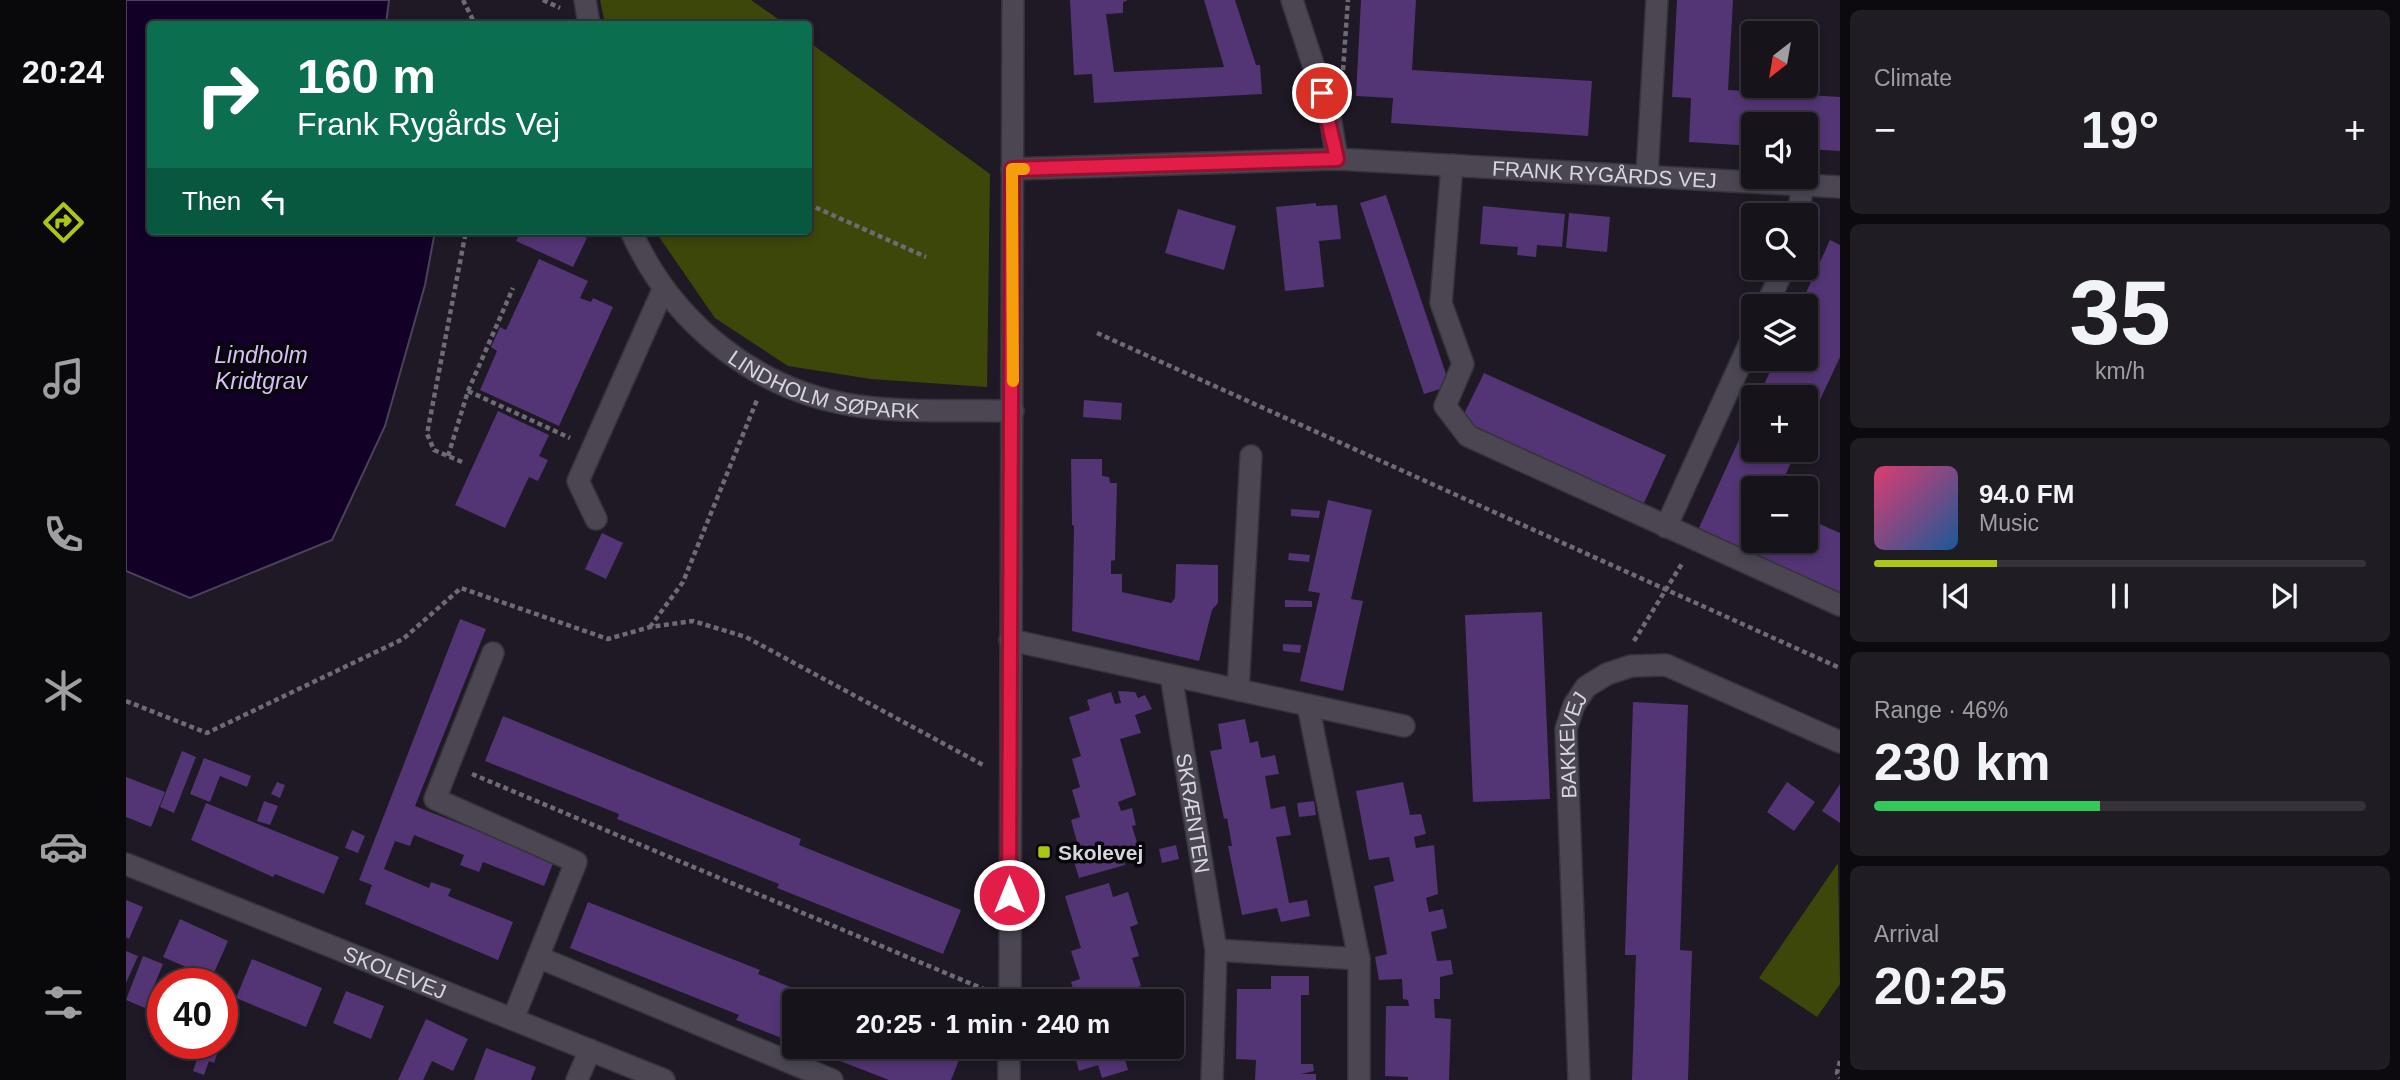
<!DOCTYPE html>
<html lang="en">
<head>
<meta charset="utf-8">
<style>
	:root { --surface:#16131b; --page:#1f1c24; --text:#f1f3f6; --muted:#9e9ea3; --line:#35323a; --accent:#acc612 }
	body { margin:0; font-family:Arial,sans-serif; background:var(--page); color:var(--text); height:100vh; display:flex; flex-direction:column; font-size:26px; white-space:nowrap }
	* { box-sizing:border-box; margin:0 }
	p { font-size:23px; color:var(--muted) }
	.icon { flex:none; width:38px; height:38px; fill:none; stroke:currentColor; stroke-width:2; stroke-linecap:round; stroke-linejoin:round }
	.map { position:relative; flex:1; overflow:hidden }
	.drawer { display:flex; flex-direction:column; gap:10px; padding:10px; background:#0c0a0f; width:560px }
	.drawer>* { flex:none }
	.hud { position:absolute; left:21px; top:21px; width:665px; height:214px; border-radius:7px; box-shadow:0 4px 10px #0003,0 0 0 2px var(--line); background:#0b6e4f; color:#fff; overflow:hidden }
	.needle { width:46px; rotate:211deg }
	.tools { position:absolute; left:1615px; top:21px; display:grid; gap:14px }
	.tools a { display:grid; place-items:center; width:77px; height:77px; border-radius:7px; background:var(--surface); box-shadow:0 4px 10px #0003,0 0 0 2px var(--line); font-size:35px }
	.speed { position:absolute; left:21px; top:968px; display:flex; gap:14px; font-size:35px; font-weight:700; text-align:center }
	.speed>* { display:grid; place-content:center; width:91px; height:91px; border-radius:50%; background:var(--surface); box-shadow:0 4px 10px #0003,0 0 0 2px var(--line); line-height:1 }
	.speed .limit { border:10px solid #d22; background:#fff; color:#111 }
	.pin { position:absolute; display:grid; place-items:center; width:60px; height:60px; color:#fff; margin:-30px; border:4px solid #fff; border-radius:50%; box-shadow:0 2px 7px #0007 }
	.me { position:absolute; width:77px; margin:-38px; rotate:0deg; stroke-linejoin:round; filter:drop-shadow(0 0 5px #0008) }
	.turn { display:flex; align-items:center; gap:24px; height:147px; padding:0 35px; font-size:32px }
	.turn .icon { width:91px; height:91px; stroke-width:2.5 }
	.turn b { display:block; font-size:49px; line-height:60px }
	.then { display:flex; align-items:center; height:66px; padding:0 35px; background:#0003; gap:14px; font-size:26px }
	.big { font-size:52px; font-weight:700; line-height:1.1 }
	.drawer .widget { flex:1; display:flex; flex-direction:column; justify-content:center; gap:10px; min-width:0; padding:0 24px; border-radius:10px; background:var(--page) }
	.drawer .dial { align-items:center; gap:0 }
	.dial b { font-size:91px; line-height:1 }
	.song { display:flex; align-items:center; gap:21px }
	.cover { width:84px; height:84px; border-radius:10px; background:linear-gradient(135deg,hsl(340 70% 55%),hsl(210 70% 35%)) }
	.played { height:7px; border-radius:4px; background:linear-gradient(90deg,var(--accent) 25%,var(--line) 25%) }
	.keys { display:flex; justify-content:space-around; direction:ltr }
	.heat { display:flex; justify-content:space-between; align-items:center; font-size:38px; direction:ltr }
	.charge { height:10px; border-radius:5px; background:linear-gradient(90deg,#34c759 46%,var(--line) 0) }
	.trip { position:absolute; left:656px; top:989px; width:402px; height:70px; border-radius:7px; background:var(--surface); box-shadow:0 4px 10px #0003,0 0 0 2px var(--line); font-weight:700; line-height:70px; text-align:center }
	main { display:flex; flex:1; min-height:0 }
	.tabs { display:flex; flex-direction:column; width:126px; justify-content:space-around; align-items:center; background:#09080b; color:var(--muted) }
	.tabs .icon { width:49px; height:49px }
	.tabs .selected { color:var(--accent) }
	.tabs b { font-size:32px; color:var(--text) }
	.map>svg:first-child { display:block }
	.green { fill:#3d470a }
	.water { fill:#120026; stroke:#4d405d; stroke-width:2 }
	.building { fill:#533475 }
	.lines { fill:none; stroke-linecap:round; stroke-linejoin:round }
	.minor-casing { stroke:#36333b; stroke-width:24 }
	.path { stroke:#6f6b75; stroke-width:4.5; stroke-dasharray:5 3.5; stroke-linecap:butt }
	.minor { stroke:#4b4652; stroke-width:21 }
	.route-casing { stroke:#92132f; stroke-width:18 }
	.route { stroke:#e11d48; stroke-width:12 }
	.slow { stroke:#f59e0b; stroke-width:12 }
	.poi-dot { fill:#acc612; stroke:#070609; stroke-width:2.5 }
	.labels { text-anchor:middle; dominant-baseline:central; stroke-width:7; stroke-linejoin:round; paint-order:stroke }
	.street-label { font-size:21px; fill:#d8d6dd; stroke:#070609 }
	.poi-label { font-size:21px; font-weight:bold; fill:#d8d6dd; stroke:#070609; text-anchor:start }
	.water-label { font-size:23px; font-style:italic; fill:#d8bffa; stroke:#070609 }
</style>
</head>
<body>
<main>
<nav class="tabs">
<b>20:24</b>
<svg class="icon selected" aria-label="directions" viewBox="0 0 24 24"><path d="M12 3l9 9-9 9-9-9zM9 14v-3h6M13 9l2 2-2 2"/></svg>
<svg class="icon" aria-label="music" viewBox="0 0 24 24"><path d="M9 18V5l10-2v13"/><circle cx="6" cy="18" r="3"/><circle cx="16" cy="16" r="3"/></svg>
<svg class="icon" aria-label="phone" viewBox="0 0 24 24"><path d="M5 4h4l2 5-3 2q2 4 5 5l2-3 5 2v4C11 20 4 13 5 4z"/></svg>
<svg class="icon" aria-label="climate" viewBox="0 0 24 24"><path d="M12 3v18M4 7l16 10M4 17L20 7"/></svg>
<svg class="icon" aria-label="car" viewBox="0 0 24 24"><path d="M5 17H2v-5l4-1 3-4h7l3 4 3 1v5h-3M9 17h6M6 11h13"/><circle cx="7" cy="17" r="2"/><circle cx="17" cy="17" r="2"/></svg>
<svg class="icon" aria-label="filters" viewBox="0 0 24 24"><path d="M4 7h16M4 17h16"/><circle cx="9" cy="7" r="2"/><circle cx="15" cy="17" r="2"/></svg>
</nav>
<div class="map">
<svg width="1714" height="1080" viewBox="0 0 1714 1080">
	<rect width="100%" height="100%" fill="#1e1924"/>
	<g class="green">
		<polygon points="474,0 625,0 659,24 479,24"/>
		<polygon points="683,42 864,174 861,387 745,379 662,366 589,318 529,231 682,231"/>
		<polygon points="1712,863 1714,984 1691,1017 1633,978"/>
	</g>
	<polygon class="water" points="0,0 263,0 260,24 24,24 24,231 309,231 299,285 259,426 206,540 64,598 0,571"/>
	<g class="building">
		<polygon points="944,0 1002,0 997,2 997,13 980,14 988,72 1098,67 1078,0 1109,0 1130,65 1134,65 1136,94 968,103 966,74 948,75"/>
		<polygon points="1235,0 1290,0 1286,70 1466,81 1462,136 1265,123 1267,98 1230,96"/>
		<polygon points="1551,0 1607,0 1602,90 1714,97 1714,151 1680,149 1680,124 1628,124 1628,146 1563,142 1565,98 1546,97"/>
		<polygon points="1260,195 1324,386 1298,394 1234,203"/>
		<polygon points="1190,203 1190,206 1211,205 1215,239 1193,241 1198,287 1159,291 1150,207"/>
		<polygon points="1357,206 1439,214 1436,247 1411,245 1410,257 1391,255 1392,247 1354,244"/>
		<polygon points="1052,209 1110,226 1098,270 1039,253"/>
		<polygon points="1443,213 1484,217 1481,252 1440,248"/>
		<polygon points="395,231 447,231 461,238 447,267 390,241"/>
		<polygon points="1704,240 1714,245 1714,357 1680,430 1680,397 1632,397 1650,359 1680,359 1680,306 1674,306"/>
		<polygon points="413,259 462,281 454,298 465,302 467,298 487,307 433,426 354,390 371,351 365,347 374,327 380,330"/>
		<polygon points="1358,373 1540,455 1517,505 1335,420"/>
		<polygon points="958,400 996,403 995,420 957,417"/>
		<polygon points="1628,407 1628,450 1671,450 1653,488 1628,488 1628,541 1680,541 1680,518 1714,533 1714,593 1572,530"/>
		<polygon points="372,411 423,435 413,456 422,460 412,481 403,477 379,528 329,505"/>
		<polygon points="945,459 976,459 976,476 983,477 984,483 991,483 989,560 985,561 985,574 996,574 996,592 1045,603 1049,598 1050,564 1092,565 1092,603 1086,610 1073,661 946,631 948,526 946,525"/>
		<polygon points="1202,500 1246,510 1225,599 1237,601 1217,691 1174,681 1194,593 1182,591"/>
		<polygon points="1165,509 1194,511 1193,518 1165,516"/>
		<polygon points="476,533 497,543 480,579 459,569"/>
		<polygon points="1163,553 1184,555 1183,562 1162,560"/>
		<polygon points="1159,600 1186,601 1186,607 1159,607"/>
		<polygon points="1416,612 1424,799 1347,802 1339,615"/>
		<polygon points="334,619 360,629 289,806 428,861 418,886 357,862 353,872 334,865 338,855 288,835 284,846 269,841 258,869 303,888 305,882 325,889 322,896 387,922 372,960 239,904 246,885 233,880"/>
		<polygon points="1157,644 1175,645 1174,653 1157,651"/>
		<polygon points="992,691 1009,692 1012,698 1019,695 1026,709 1009,715 1015,733 994,739 1010,795 992,802 995,811 1006,808 1010,825 1006,826 1013,849 996,854 999,865 953,878 943,845 951,842 945,820 954,817 946,790 954,787 946,759 955,756 943,717 964,710 961,700 985,692 989,704 995,703"/>
		<polygon points="1507,702 1562,705 1554,950 1566,951 1562,1080 1506,1080 1510,955 1499,955"/>
		<polygon points="377,716 675,839 673,845 835,910 817,954 651,888 653,884 491,819 493,814 359,761"/>
		<polygon points="1119,719 1124,743 1132,741 1135,758 1149,755 1153,774 1139,776 1145,809 1159,806 1165,835 1150,837 1163,903 1181,900 1184,916 1155,922 1151,908 1116,915 1102,846 1106,846 1101,818 1098,819 1084,751 1096,749 1092,724"/>
		<polygon points="56,751 70,757 48,813 34,807"/>
		<polygon points="78,758 125,776 121,787 94,776 84,802 64,794"/>
		<polygon points="0,777 39,792 25,827 0,817"/>
		<polygon points="151,782 159,785 154,798 145,794"/>
		<polygon points="1277,782 1284,815 1295,814 1300,834 1288,837 1290,848 1308,845 1312,894 1300,898 1303,912 1317,909 1321,928 1305,932 1311,961 1325,960 1327,974 1314,977 1314,999 1308,999 1309,1018 1325,1019 1323,1080 1282,1080 1282,1077 1259,1076 1260,1006 1283,1006 1282,1000 1277,999 1276,979 1253,980 1249,957 1261,954 1248,886 1268,881 1263,857 1243,860 1230,791"/>
		<polygon points="1661,782 1689,802 1668,831 1641,812"/>
		<polygon points="1714,784 1714,823 1696,811"/>
		<polygon points="138,801 152,806 144,825 131,821"/>
		<polygon points="1188,801 1190,815 1173,817 1171,803"/>
		<polygon points="80,803 213,857 198,894 149,874 147,877 65,840"/>
		<polygon points="226,830 239,836 232,853 219,848"/>
		<polygon points="1050,845 1053,859 1036,863 1033,849"/>
		<polygon points="983,883 987,897 1002,892 1012,924 1004,927 1013,956 1006,958 1015,986 1006,989 1010,1001 951,1001 945,982 954,979 945,951 955,948 939,896"/>
		<polygon points="0,900 17,907 3,939 0,937"/>
		<polygon points="462,902 634,970 632,974 699,1001 668,1001 668,1043 610,1020 613,1015 444,948"/>
		<polygon points="54,919 102,941 83,984 53,984 60,967 37,957"/>
		<polygon points="0,951 12,956 0,983"/>
		<polygon points="17,956 37,964 19,1008 0,1000"/>
		<polygon points="126,959 196,988 180,1027 110,998"/>
		<polygon points="1145,976 1183,976 1183,995 1175,995 1175,1064 1187,1064 1188,1071 1175,1074 1190,1074 1190,1080 1129,1080 1130,1060 1110,1059 1111,989 1145,989"/>
		<polygon points="220,991 258,1006 245,1039 207,1023"/>
		<polygon points="96,1000 109,1005 97,1040 96,1039"/>
		<polygon points="300,1019 342,1039 327,1071 306,1061 297,1080 272,1080"/>
		<polygon points="70,1043 95,1043 88,1063 83,1061 78,1075 67,1071 71,1059 65,1057"/>
		<polygon points="813,1046 835,1055 825,1080 763,1080 678,1047"/>
		<polygon points="946,1046 995,1046 1002,1070 976,1078 972,1065 953,1071"/>
		<polygon points="360,1048 410,1067 405,1080 348,1080"/>
	</g>
	<g class="lines">
		<g class="minor-casing">
			<g id="minor">
				<polyline points="459,0 463,24"/>
				<polyline points="1166,0 1204,116 1211,159"/>
				<polyline points="1326,165 1315,303 1337,364 1319,406 1342,436 1714,605"/>
				<path id="s1" d="M886,169l325,-10 503,28"/>
				<polyline points="1521,175 1531,0"/>
				<polyline points="1673,215 1676,184"/>
				<path id="s2" d="M505,231c41,92 126,161 227,175 50,7 105,4 155,5"/>
				<polyline points="1640,306 1658,268"/>
				<polyline points="470,519 452,481 537,290"/>
				<polyline points="1540,527 1628,334"/>
				<polyline points="884,640 1278,726"/>
				<polyline points="367,653 309,799 450,862 387,1019"/>
				<path id="s3" d="M1045,675l45,275 -4,130"/>
				<polyline points="1112,690 1125,456"/>
				<polyline points="1182,705 1233,959 1233,1080"/>
				<path id="s4" d="M0,864l538,216"/>
				<polyline points="1090,950 1233,959"/>
				<polyline points="412,957 706,1080"/>
				<polyline points="884,1001 887,0"/>
				<polyline points="451,1080 464,1050"/>
				<polyline points="883,1080 883,1046"/>
				<path id="s5" d="M1453,1080l-13,-351 8,-24 12,-18 21,-13 24,-8 35,-1 174,77"/>
			</g>
		</g>
		<g class="path">
			<polyline points="337,0 349,24"/>
			<polyline points="417,0 434,8"/>
			<polyline points="1217,70 1222,0"/>
			<polyline points="682,204 800,257"/>
			<polyline points="971,333 1714,668"/>
			<polyline points="342,391 444,438"/>
			<polyline points="322,456 342,391 387,288"/>
			<polyline points="336,462 308,450 301,434 340,231"/>
			<polyline points="524,627 557,582 631,400"/>
			<polyline points="1508,641 1557,562"/>
			<polyline points="0,701 81,733 277,639 335,588 482,639 524,627 567,621 620,637 859,766"/>
			<polyline points="346,774 860,990"/>
			<polyline points="1714,1061 1711,1073 1714,1078"/>
		</g>
		<use href="#minor" class="minor"/>
	</g>
	<g class="lines">
		<g class="route-casing">
			<polyline id="route" points="883,895 886,169 1211,159 1196,93"/>
		</g>
		<use href="#route" class="route"/>
		<polyline class="slow" points="887,381 886,169 898,169"/>
	</g>
	<rect class="poi-dot" x="911" y="845" width="14" height="14" rx="3.5"/>
	<g class="labels">
		<g class="street-label">
			<text stroke="none"><textPath href="#s1" startOffset="593">FRANK RYGÅRDS VEJ</textPath></text>
			<text stroke="none"><textPath href="#s2" startOffset="261">LINDHOLM SØPARK</textPath></text>
			<text stroke="none"><textPath href="#s5" startOffset="336">BAKKEVEJ</textPath></text>
			<text stroke="none"><textPath href="#s3" startOffset="140">SKRÆNTEN</textPath></text>
			<text stroke="none"><textPath href="#s4" startOffset="290">SKOLEVEJ</textPath></text>
		</g>
		<g class="poi-label">
			<text x="932" y="852">Skolevej</text>
		</g>
		<g class="water-label">
			<text x="135" y="355">Lindholm<tspan x="135" dy="26">Kridtgrav</tspan></text>
		</g>
	</g>
</svg>
<div class="tools">
<a><svg class="needle" viewBox="-14 -14 28 28"><path d="M0-13l5 13h-10z" fill="#e53935"/><path d="M0 13l5-13h-10z" fill="#9e9ea3"/></svg></a>
<a><svg class="icon" aria-label="sound" viewBox="0 0 24 24"><path d="M4 9h4l5-4v14l-5-4H4zM17 9q2 3 0 6"/></svg></a>
<a><svg class="icon" aria-label="search" viewBox="0 0 24 24"><circle cx="10" cy="10" r="6"/><path d="M15 15l6 6"/></svg></a>
<a><svg class="icon" aria-label="layers" viewBox="0 0 24 24"><path d="M12 4l9 5-9 5-9-5zM3 14l9 5 9-5"/></svg></a>
<a>+</a>
<a>−</a>
</div>
<div class="speed"><div class="limit">40</div></div>
<div class="pin" style="left:1196px;top:93px;background:#d93025"><svg class="icon" aria-label="arrive" viewBox="0 0 24 24"><path d="M6 21V4h12l-3 4 3 4H6"/></svg></div>
<svg class="me" style="left:883px;top:895px" viewBox="-20 -20 40 40"><circle r="17" fill="#e11d48" stroke="#fff" stroke-width="3"/><path d="M0-11L8 9 0 5-8 9z" fill="#fff"/></svg>
<div class="trip">20:25 · 1 min · 240 m</div>
<div class="hud">
<div class="turn"><svg class="icon" aria-label="right" viewBox="0 0 24 24"><path d="M7 20v-9h11M14 6l5 5-5 5"/></svg><div><b>160 m</b>Frank Rygårds Vej</div></div>
<div class="then">Then<svg class="icon" aria-label="left" viewBox="0 0 24 24"><path d="M17 20v-9H6M10 6l-5 5 5 5"/></svg></div>
</div>
</div>
<section class="drawer">
<div class="widget"><p>Climate</p>
<div class="heat"><a>−</a><b class="big">19°</b><a>+</a></div>
</div>
<div class="widget dial"><b>35</b><p>km/h</p></div>
<div class="widget">
<div class="song"><i class="cover"></i><div><b>94.0 FM</b><p>Music</p></div></div>
<div class="played"></div>
<div class="keys"><svg class="icon" aria-label="previous" viewBox="0 0 24 24"><path d="M18 5L8 12l10 7zM5 5v14"/></svg><svg class="icon" aria-label="pause" viewBox="0 0 24 24"><path d="M8 5v14M16 5v14"/></svg><svg class="icon" aria-label="next" viewBox="0 0 24 24"><path d="M6 5l10 7-10 7zM19 5v14"/></svg></div>
</div>
<div class="widget"><p>Range · 46%</p><b class="big">230 km</b><div class="charge"></div></div>
<div class="widget"><p>Arrival</p><b class="big">20:25</b></div>
</section>
</main>
</body>
</html>
